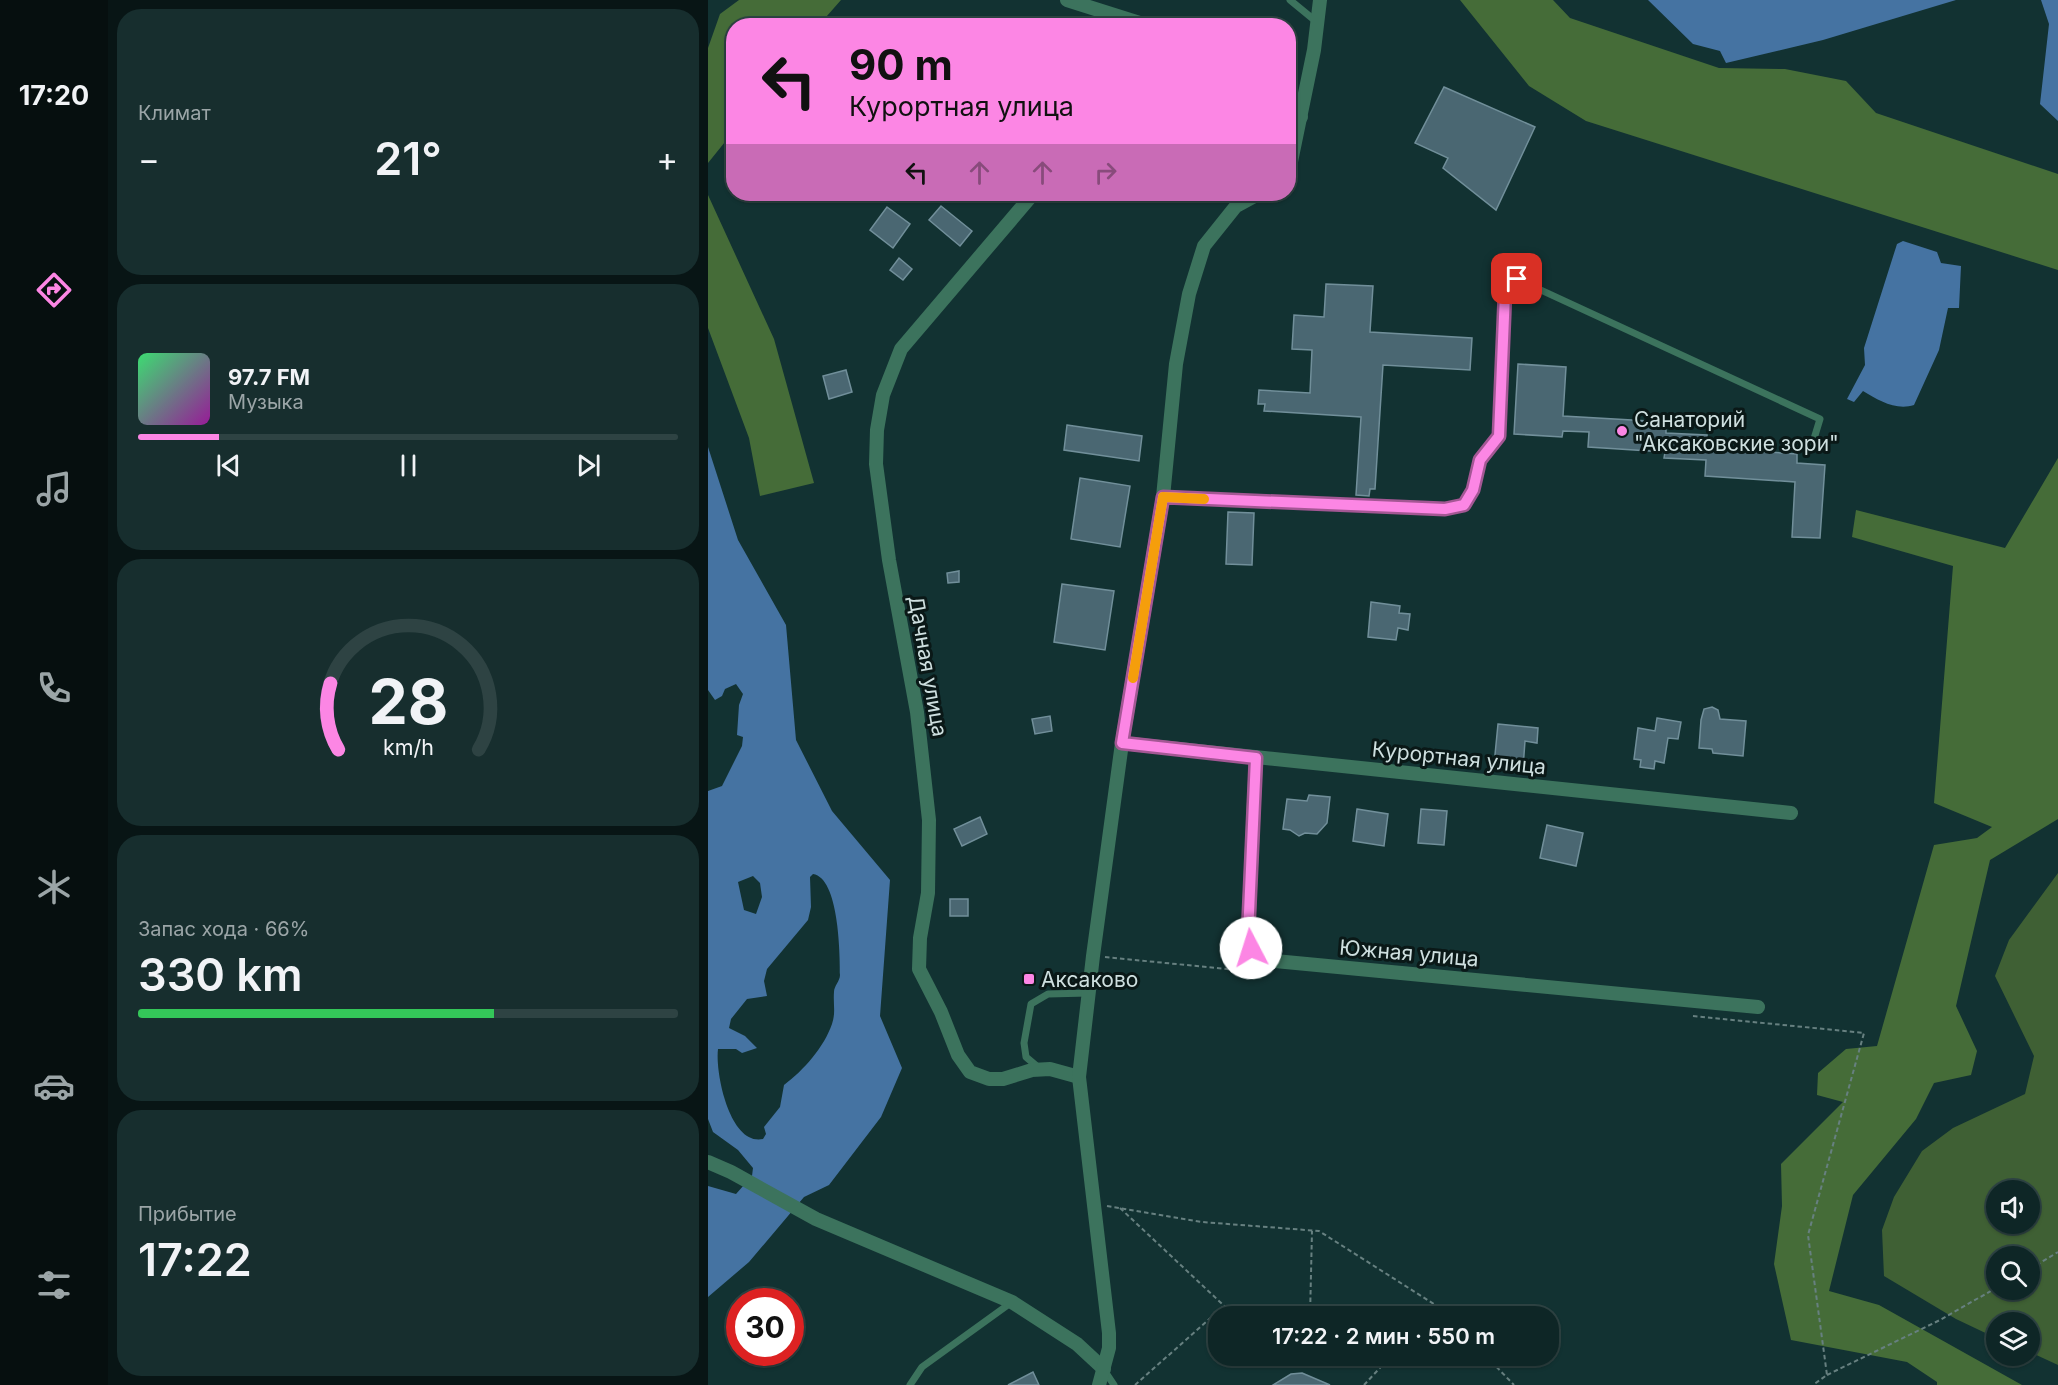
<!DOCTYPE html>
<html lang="ru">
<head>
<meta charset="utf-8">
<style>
	:root { --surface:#0e2626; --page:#172e2e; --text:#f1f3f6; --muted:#9ba5a7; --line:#2e4343; --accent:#fc86e4 }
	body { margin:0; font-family:Inter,sans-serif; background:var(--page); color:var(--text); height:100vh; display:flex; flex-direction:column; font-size:22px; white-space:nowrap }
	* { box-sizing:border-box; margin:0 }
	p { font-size:20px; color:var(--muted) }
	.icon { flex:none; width:33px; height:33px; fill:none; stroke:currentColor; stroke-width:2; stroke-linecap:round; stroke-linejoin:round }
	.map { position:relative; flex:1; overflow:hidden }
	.drawer { display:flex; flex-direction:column; gap:9px; padding:9px; background:#081515; width:600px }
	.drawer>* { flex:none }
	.guide { position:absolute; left:18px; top:18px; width:570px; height:183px; border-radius:24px; box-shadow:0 2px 4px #0004,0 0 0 2px var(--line); background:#fc86e4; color:#111; overflow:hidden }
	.tools { position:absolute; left:1278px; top:1180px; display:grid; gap:12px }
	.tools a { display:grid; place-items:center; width:54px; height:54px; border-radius:50%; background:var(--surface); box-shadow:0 2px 4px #0004,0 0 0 2px var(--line); font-size:30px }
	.speed { position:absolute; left:18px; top:1288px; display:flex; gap:12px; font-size:30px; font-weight:700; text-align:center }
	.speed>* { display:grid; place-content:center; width:78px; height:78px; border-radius:50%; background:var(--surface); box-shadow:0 2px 4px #0004,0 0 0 2px var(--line); line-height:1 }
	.speed .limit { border:9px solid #d22; background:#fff; color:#111 }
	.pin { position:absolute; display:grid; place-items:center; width:51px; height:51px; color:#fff; margin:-26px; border-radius:12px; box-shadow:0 3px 9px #0006 }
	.me { position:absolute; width:66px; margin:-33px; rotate:355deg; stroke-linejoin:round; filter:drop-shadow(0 0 4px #0008) }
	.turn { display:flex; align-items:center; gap:21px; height:126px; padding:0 24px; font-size:27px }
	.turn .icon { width:78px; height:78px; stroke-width:2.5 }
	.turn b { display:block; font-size:42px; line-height:51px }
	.lanes { display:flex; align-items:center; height:57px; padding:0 24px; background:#0003; justify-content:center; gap:30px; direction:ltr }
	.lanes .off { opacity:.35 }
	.big { font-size:45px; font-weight:600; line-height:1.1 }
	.drawer .widget { flex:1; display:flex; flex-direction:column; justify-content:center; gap:9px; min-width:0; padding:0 21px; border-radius:24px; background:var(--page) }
	.drawer .dial { align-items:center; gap:0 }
	.dial svg { height:156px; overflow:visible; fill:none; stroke:var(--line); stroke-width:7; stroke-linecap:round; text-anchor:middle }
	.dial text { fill:var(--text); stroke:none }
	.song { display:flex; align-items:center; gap:18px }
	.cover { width:72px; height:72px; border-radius:9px; background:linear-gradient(135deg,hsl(140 70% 55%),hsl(300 70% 35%)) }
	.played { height:6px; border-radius:3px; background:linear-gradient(90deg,var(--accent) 15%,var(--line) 15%) }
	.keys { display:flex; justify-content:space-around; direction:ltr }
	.heat { display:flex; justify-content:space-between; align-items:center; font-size:33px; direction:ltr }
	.charge { height:9px; border-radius:4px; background:linear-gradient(90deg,#34c759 66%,var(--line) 0) }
	.trip { position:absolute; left:500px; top:1306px; width:351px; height:60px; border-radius:24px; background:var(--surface); box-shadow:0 2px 4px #0004,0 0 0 2px var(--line); font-weight:600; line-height:60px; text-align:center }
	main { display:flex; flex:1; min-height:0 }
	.tabs { display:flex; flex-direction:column; width:108px; justify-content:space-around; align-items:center; background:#060f0f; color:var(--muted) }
	.tabs .icon { width:42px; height:42px }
	.tabs .active { color:var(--accent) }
	.tabs b { font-size:27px; color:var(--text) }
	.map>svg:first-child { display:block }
	.green { fill:#3f6034; fill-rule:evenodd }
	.forest { fill:#456c38 }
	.water { fill:#4573a2; fill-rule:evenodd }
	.building { fill:#4a6772; stroke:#718f9a; stroke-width:1.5 }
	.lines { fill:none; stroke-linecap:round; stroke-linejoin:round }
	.path { stroke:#678080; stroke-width:2; stroke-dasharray:4.5 3; stroke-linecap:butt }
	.lane { stroke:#3c735d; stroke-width:7 }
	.street { stroke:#3c735d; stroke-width:14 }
	.route-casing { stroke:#a45794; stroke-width:15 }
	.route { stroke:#fc86e4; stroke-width:10 }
	.slow { stroke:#f59e0b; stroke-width:10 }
	.poi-dot { fill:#fc86e4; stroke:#0a1817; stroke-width:2 }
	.labels { text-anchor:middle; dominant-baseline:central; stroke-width:6; stroke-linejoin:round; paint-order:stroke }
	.poi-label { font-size:21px; fill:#cedfdf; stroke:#0a1817; text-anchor:start }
	.street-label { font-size:21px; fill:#cedfdf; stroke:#0a1817 }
</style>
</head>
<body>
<main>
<nav class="tabs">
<b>17:20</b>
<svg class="icon active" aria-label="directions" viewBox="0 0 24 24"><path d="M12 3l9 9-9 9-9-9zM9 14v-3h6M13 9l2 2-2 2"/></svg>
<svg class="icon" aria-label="music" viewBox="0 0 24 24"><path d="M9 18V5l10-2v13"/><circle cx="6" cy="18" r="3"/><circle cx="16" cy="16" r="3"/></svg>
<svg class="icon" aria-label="phone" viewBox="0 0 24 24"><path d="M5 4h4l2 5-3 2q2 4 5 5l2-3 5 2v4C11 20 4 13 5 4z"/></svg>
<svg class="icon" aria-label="climate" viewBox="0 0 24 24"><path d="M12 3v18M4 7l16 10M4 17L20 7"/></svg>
<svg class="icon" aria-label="car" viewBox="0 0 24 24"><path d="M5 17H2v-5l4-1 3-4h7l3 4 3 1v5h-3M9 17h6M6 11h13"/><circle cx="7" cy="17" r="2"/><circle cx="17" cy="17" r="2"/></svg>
<svg class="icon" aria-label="filters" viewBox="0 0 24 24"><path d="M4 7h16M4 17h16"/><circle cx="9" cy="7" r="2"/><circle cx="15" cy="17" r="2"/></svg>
</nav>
<section class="drawer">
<div class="widget"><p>Климат</p>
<div class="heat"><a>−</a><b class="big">21°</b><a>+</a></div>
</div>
<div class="widget">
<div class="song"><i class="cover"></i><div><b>97.7 FM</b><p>Музыка</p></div></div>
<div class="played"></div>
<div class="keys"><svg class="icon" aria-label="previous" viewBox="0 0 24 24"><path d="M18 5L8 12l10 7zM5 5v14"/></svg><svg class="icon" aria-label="pause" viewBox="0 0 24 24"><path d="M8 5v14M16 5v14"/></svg><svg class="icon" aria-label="next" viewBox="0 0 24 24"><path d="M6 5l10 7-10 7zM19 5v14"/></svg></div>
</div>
<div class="widget dial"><svg viewBox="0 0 100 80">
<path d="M14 69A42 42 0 1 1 86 69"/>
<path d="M14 69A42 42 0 0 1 10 35" stroke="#fc86e4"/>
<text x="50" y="56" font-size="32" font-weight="700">28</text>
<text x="50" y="72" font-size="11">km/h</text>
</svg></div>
<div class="widget"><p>Запас хода · 66%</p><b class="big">330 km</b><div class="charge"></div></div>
<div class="widget"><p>Прибытие</p><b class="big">17:22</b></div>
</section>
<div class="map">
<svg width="1350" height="1385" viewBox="0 0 1350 1385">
	<rect width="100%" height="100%" fill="#123232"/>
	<path class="green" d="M1350,873v492l-28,-13v-29h-34v15l-40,-19 -72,-43 -2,-46 12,-33 28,-46 31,-23 72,-34 9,-38 -39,-80 14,-36zM1288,1191h34v33h-34zM1288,1257h34v33h-34z"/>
	<g class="forest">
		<polygon points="31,0 133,0 111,25 26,26 25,132 0,163 0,48 12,14"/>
		<polygon points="752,0 845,0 862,18 1011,68 1077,69 1138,81 1168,113 1350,174 1350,270 878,121 821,86"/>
		<polygon points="0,195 66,339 106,483 52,496 41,438 0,328"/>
		<polygon points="1350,458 1350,819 1282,860 1248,1006 1269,1051 1263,1075 1226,1083 1208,1119 1145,1195 1121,1291 1171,1305 1314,1385 1229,1385 1229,1382 1199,1362 1083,1340 1066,1264 1074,1206 1073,1164 1135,1102 1109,1095 1110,1073 1138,1049 1169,1046 1226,845 1269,838 1284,827 1226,803 1245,566 1144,537 1148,510 1297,548"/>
	</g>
	<g class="water">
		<polygon points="940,0 1248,0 1115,40 1018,63 1012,51 985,44"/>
		<polygon points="1333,0 1350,0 1350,121 1332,104 1341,24"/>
		<path d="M1195,241l34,11 4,11 20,3 -2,42h-11l-9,42 -25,55c-18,6 -36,-5 -51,-14l-9,11 -7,-3 18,-34 -1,-17 33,-104z"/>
		<path d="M0,447l30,93 48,85 10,115 36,71 58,69 -10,136 22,52 -21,49 -52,68 -25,12 -55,65 -41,35v-111l28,8 16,-18 1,-8 -15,-18 -25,-18 -5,-13v-328l14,-5 20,-40 1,-9 -6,-2 2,-30 4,-11 -7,-10 -11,5 -3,7 -7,4 -7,-10zM105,874c26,4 27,79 27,101 0,6 -6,11 -6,17 -1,12 2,20 -2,32 -8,23 -28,46 -48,61l-4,22 -16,20 2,7 -3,5c-33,7 -48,-66 -45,-90h18l6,4 15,-5 -12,-12 -16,-8 2,-9 16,-20 20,-3 -3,-15 3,-12 41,-49 3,-13 -1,-30zM45,876l7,7 2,14 -6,17 -12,-4 -6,-28z"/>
	</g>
	<g class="building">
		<polygon points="736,87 827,127 788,210 735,168 740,158 707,143"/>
		<polygon points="233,206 264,231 252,246 221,220"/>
		<polygon points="179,207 202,224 185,248 162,230"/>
		<polygon points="191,258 204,269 195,280 182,270"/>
		<polygon points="618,284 665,286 662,332 764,338 762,370 675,365 667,489 662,489 661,496 648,495 653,417 556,411 557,404 550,404 551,390 602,393 604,350 584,349 586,315 616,317"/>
		<polygon points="810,364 858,367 855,416 958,422 958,433 999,435 999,448 1089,454 1089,463 1117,465 1112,538 1084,537 1087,482 997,476 998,460 956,458 957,452 880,447 881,432 855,431 854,437 806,434"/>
		<polygon points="138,370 144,392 121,399 115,376"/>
		<polygon points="359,425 434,436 431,461 356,450"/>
		<polygon points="372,478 422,486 412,547 363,539"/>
		<polygon points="520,512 546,513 544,565 518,564"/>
		<polygon points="251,571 251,582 240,583 239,573"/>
		<polygon points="354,584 406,591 397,650 346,642"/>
		<polygon points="663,602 692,606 691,613 702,614 700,630 690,628 688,640 660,637"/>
		<polygon points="1004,707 1010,710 1012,719 1038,721 1035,756 1005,753 1004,749 991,748 993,720 996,709"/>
		<polygon points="342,716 344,731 327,734 324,719"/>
		<polygon points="949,718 973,722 970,739 960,738 956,763 947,761 946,769 932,767 933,760 926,759 930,728 947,731"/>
		<polygon points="790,724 830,728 829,743 817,741 815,768 786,765"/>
		<polygon points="601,795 622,797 619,823 609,834 597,833 591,836 582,830 575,829 579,799 599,801"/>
		<polygon points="649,809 680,814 676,846 645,841"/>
		<polygon points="713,809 739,811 736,845 710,843"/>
		<polygon points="272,817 279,834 254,846 246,829"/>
		<polygon points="839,825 875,833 868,866 832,858"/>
		<rect x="242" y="899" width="18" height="17"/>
		<polygon points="325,1372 331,1385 300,1385"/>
		<polygon points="594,1373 622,1385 565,1385 583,1374"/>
	</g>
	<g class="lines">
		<g class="path">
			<polyline points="397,957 559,973"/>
			<polyline points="985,1016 1156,1033 1100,1235 1119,1375 1105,1385"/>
			<polyline points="399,1206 494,1222 611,1231 729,1306 740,1317"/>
			<polyline points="412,1208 528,1317"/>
			<polyline points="1322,1269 1350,1252"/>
			<polyline points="602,1317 604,1231"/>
			<polyline points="718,1317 728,1306"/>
			<polyline points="569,1356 572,1358"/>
			<polyline points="778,1356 806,1385"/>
			<polyline points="1119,1375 1232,1320 1288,1288"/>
			<polyline points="427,1385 516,1306"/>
			<polyline points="656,1385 683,1356"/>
		</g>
		<g class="lane">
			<polyline points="582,0 610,23"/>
			<polyline points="455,497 737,509 756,505 765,490 772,460 791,436 797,293 800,283 809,279 1112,419 1105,442"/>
			<polyline points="331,1068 318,1057 316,1043 323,1004 340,994 380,993"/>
			<polyline points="396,1370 406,1385"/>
			<polyline points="202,1385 214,1367 304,1302"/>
		</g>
		<g class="street">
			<polyline points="359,0 441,26"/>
			<polyline points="580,106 593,117"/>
			<polyline points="580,176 606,50 612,0"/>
			<polyline points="325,194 193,349 175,395 169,430 168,464 181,560 209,712 221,820 220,893 212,938 211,969 233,1012 250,1055 262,1072 281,1079 295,1079 324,1070 342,1069 371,1077"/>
			<polyline points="414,743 1083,813"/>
			<path d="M548,757l-8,178c4,17 11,21 27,26l483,46"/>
			<polyline points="0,1162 23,1172 108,1219 304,1302 369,1344 396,1369"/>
			<polyline points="391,1385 401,1348 401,1333 371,1077 385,956 414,743 455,497 468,364 481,294 496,246 528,206 550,194"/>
		</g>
	</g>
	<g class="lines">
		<g class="route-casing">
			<polyline id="route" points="543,948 540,935 548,758 414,743 455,497 737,509 756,505 765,490 772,460 791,436 797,293 800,283 809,279"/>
		</g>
		<use href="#route" class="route"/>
		<polyline class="slow" points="425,678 455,497 496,499"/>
	</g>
	<g class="poi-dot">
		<circle cx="914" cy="431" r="6"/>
		<rect x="315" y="973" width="12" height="12" rx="3"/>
	</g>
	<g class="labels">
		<g class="poi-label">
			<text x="926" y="419">Санаторий<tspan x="926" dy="24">"Аксаковские зори"</tspan></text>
			<text x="333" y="979">Аксаково</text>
		</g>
		<g class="street-label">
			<text transform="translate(220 666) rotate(80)">Дачная улица</text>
			<text transform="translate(751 758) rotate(6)">Курортная улица</text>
			<text transform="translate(701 953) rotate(5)">Южная улица</text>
		</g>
	</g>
</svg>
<div class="tools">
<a><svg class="icon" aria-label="sound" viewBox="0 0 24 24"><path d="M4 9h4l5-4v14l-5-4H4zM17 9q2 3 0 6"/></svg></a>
<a><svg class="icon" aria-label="search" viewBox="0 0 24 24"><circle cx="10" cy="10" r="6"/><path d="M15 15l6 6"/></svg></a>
<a><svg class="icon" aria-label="layers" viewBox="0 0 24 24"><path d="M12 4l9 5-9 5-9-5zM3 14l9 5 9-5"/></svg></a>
</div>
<div class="speed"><div class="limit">30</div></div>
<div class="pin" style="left:809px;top:279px;background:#d93025"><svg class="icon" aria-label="arrive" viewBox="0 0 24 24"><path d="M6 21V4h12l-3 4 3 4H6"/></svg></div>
<svg class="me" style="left:543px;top:948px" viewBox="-20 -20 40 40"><circle r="19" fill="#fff"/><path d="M0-13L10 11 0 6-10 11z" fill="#fc86e4"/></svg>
<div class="trip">17:22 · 2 мин · 550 m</div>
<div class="guide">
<div class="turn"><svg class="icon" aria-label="left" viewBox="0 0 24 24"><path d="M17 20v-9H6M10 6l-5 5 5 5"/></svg><div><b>90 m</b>Курортная улица</div></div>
<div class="lanes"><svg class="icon" aria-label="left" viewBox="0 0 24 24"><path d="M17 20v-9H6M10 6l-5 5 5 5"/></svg><svg class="icon off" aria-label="ahead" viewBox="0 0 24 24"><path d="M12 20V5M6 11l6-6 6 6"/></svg><svg class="icon off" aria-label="ahead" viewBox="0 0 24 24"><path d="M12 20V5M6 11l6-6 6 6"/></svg><svg class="icon off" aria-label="right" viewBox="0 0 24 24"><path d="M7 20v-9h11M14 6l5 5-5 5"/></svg></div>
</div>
</div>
</main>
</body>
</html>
